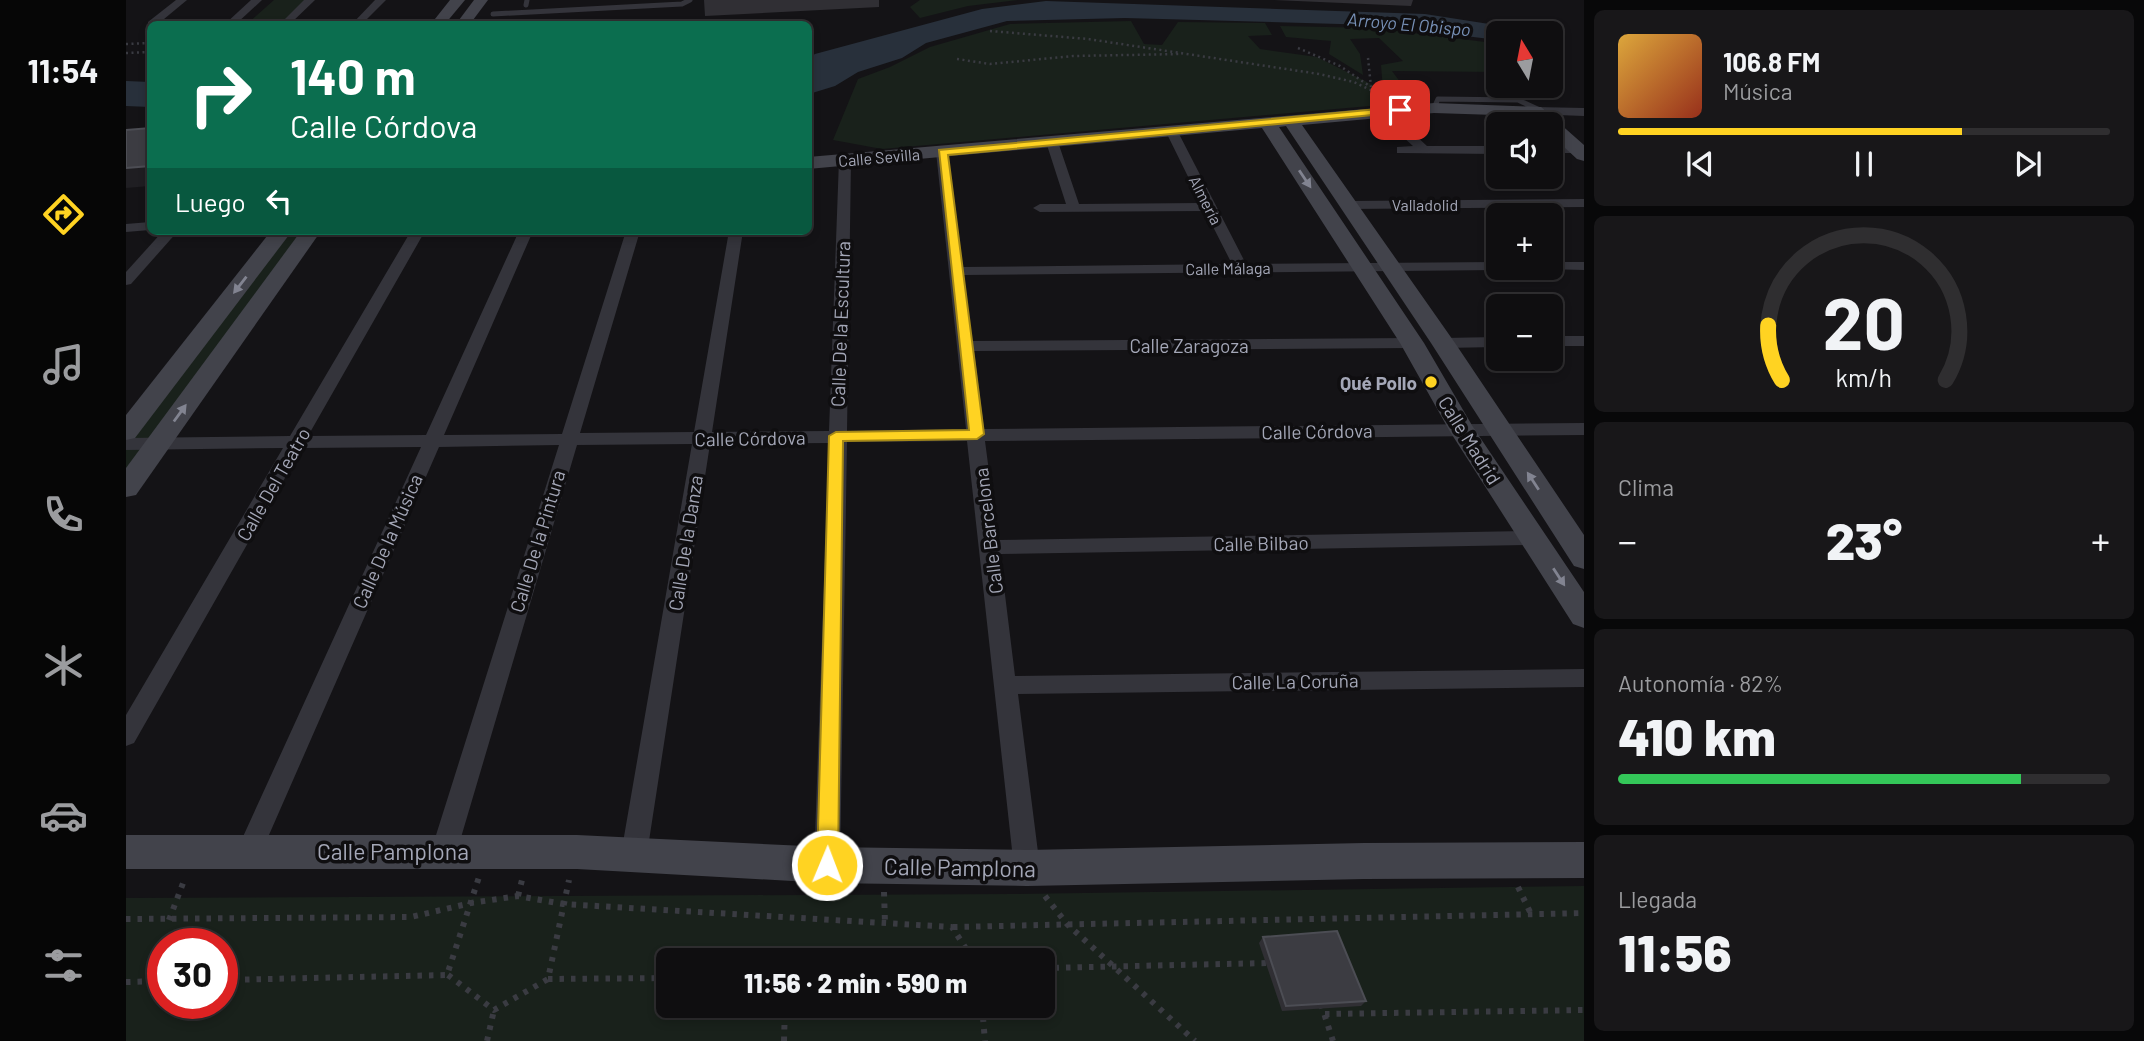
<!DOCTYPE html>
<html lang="es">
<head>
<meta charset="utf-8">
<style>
	:root { --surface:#0f0e10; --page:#181719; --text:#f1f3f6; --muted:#9b9c9f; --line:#2f2e30; --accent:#ffd322 }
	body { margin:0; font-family:Barlow,sans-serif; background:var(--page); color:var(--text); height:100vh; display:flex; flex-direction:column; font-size:26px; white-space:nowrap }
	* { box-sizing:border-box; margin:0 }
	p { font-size:23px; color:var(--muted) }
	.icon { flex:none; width:38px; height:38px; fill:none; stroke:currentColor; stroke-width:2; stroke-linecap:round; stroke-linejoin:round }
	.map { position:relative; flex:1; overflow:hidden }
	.sheet { display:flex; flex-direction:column; gap:10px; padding:10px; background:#080809; width:560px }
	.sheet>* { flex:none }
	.banner { position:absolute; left:21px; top:21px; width:665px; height:214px; border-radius:10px; box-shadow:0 4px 10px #0003,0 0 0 2px var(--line); background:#0b6e4f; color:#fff; overflow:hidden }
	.needle { width:46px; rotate:350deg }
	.fabs { position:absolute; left:1360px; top:21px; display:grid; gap:14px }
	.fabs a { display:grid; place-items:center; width:77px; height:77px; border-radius:10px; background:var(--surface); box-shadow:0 4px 10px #0003,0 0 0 2px var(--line); font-size:35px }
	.speed { position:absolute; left:21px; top:928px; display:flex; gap:14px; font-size:35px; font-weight:700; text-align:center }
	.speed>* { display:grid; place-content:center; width:91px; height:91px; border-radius:50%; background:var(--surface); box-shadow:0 4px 10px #0003,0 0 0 2px var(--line); line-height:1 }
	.speed .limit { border:10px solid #d22; background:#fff; color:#111 }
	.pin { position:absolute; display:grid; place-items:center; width:60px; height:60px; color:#fff; margin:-30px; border-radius:14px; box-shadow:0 4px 10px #0006 }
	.me { position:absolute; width:77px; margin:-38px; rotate:1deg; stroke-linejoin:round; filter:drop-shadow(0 0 5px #0008) }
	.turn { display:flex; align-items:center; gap:24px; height:147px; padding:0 28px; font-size:32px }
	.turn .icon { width:91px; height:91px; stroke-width:2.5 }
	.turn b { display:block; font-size:49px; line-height:60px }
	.then { display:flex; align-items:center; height:66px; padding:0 28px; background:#0003; gap:14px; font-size:26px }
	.big { font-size:52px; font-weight:800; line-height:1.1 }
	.sheet .widget { flex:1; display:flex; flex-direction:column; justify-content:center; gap:10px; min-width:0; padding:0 24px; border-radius:10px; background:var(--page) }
	.sheet .dial { align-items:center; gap:0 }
	.dial svg { height:182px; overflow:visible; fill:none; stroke:var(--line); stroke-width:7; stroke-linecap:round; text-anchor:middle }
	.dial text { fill:var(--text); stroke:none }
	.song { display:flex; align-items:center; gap:21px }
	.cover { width:84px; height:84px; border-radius:10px; background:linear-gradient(135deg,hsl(40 70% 55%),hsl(10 70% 35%)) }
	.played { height:7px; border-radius:4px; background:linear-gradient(90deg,var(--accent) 70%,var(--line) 70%) }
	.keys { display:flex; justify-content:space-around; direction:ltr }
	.heat { display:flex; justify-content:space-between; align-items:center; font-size:38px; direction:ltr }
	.charge { height:10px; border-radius:5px; background:linear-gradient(90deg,#34c759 82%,var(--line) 0) }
	.trip { position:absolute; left:530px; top:948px; width:399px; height:70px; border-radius:10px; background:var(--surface); box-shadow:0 4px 10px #0003,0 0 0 2px var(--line); font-weight:800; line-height:70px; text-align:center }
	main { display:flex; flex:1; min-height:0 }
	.dock { display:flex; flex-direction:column; width:126px; justify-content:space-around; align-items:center; background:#060606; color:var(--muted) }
	.dock .icon { width:49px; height:49px }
	.dock .on { color:var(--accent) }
	.dock b { font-size:32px; color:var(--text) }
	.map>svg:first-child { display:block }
	.green { fill:#19211b; fill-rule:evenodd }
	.water { fill:#28303b }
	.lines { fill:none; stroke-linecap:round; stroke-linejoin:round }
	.path-far1 { stroke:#3a3b42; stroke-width:2.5; stroke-dasharray:2 3.5; stroke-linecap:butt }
	.path { stroke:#3a3b42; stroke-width:6; stroke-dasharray:4.5 7; stroke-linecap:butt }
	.lane { stroke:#34343b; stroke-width:5 }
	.street { fill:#34343b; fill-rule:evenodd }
	.secondary { fill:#42434b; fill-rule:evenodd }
	.wall { fill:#302f34 }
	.shaded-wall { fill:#1f1e22 }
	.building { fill:#3c3c42; stroke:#4c4d54; stroke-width:2 }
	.oneway { fill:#828491 }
	.route { fill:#ffd322; stroke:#a68916; stroke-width:2 }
	.poi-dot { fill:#ffd322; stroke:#0f0e10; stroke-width:2.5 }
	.labels { text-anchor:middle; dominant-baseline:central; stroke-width:7; stroke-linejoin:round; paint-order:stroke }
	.far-street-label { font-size:16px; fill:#a4a7b7; stroke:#0f0e10 }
	.far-water-label { font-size:18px; font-style:italic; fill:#7790b6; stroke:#0f0e10 }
	.street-label { font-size:19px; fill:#a4a7b7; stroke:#0f0e10 }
	.poi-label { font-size:19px; font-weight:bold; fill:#a4a7b7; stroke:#0f0e10; text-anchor:end }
	.near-street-label { font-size:23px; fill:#a4a7b7; stroke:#0f0e10 }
</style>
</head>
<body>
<main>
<nav class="dock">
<b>11:54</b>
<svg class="icon on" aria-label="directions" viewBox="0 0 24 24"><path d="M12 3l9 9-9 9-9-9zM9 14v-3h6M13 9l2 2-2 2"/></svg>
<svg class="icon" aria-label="music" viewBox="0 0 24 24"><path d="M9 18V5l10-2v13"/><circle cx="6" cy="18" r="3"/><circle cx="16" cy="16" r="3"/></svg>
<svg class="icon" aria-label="phone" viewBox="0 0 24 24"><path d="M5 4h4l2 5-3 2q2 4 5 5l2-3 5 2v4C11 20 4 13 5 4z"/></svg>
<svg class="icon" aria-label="climate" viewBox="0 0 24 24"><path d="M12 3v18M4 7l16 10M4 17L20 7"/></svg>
<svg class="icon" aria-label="car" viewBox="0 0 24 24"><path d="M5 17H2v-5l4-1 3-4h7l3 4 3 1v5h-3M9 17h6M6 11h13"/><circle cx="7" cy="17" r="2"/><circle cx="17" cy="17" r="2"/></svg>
<svg class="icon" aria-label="filters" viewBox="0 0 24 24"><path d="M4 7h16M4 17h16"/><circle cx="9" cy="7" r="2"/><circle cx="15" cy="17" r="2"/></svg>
</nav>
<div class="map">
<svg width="1458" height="1041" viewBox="0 0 1458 1041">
	<rect width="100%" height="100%" fill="#141316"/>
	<g class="green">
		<polygon points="148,0 182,0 156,24 121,24"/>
		<polygon points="794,0 892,0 842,6 794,18 784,7"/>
		<polygon points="1005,21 1018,44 1036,45 1052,22 1139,23 1146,35 1122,36 1134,49 1191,57 1257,90 1255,65 1277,61 1253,38 1224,39 1234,54 1237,75 1203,54 1205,41 1160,37 1154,26 1247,28 1359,42 1372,58 1372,72 1266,71 1289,102 756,149 707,140 732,79 764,67 804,47 884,24"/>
		<polygon points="147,231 195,231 0,493 0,420"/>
		<path d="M1458,886v155h-1458v-143l887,-4zM37,943h59v60h-59zM542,961h375v45h-375z"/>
	</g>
	<g class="water">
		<polygon points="920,1 1299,14 1421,33 1372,33 1372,40 1249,25 999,18 881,21 800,43 776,58 732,72 709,86 683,94 683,58 689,54 856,9"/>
		<polygon points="0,81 24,82 24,107 0,106"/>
	</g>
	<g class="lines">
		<g class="path-far1">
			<polyline points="864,31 962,39 1193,74 1228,82 1257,96"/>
			<polyline points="0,44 24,43"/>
			<polyline points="1172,48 1214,66 1242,85"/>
			<polyline points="0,53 24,52"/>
			<polyline points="1242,58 1245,87"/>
			<polyline points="831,59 864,64 947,56 1056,54"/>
		</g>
		<g class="path">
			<polyline points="1392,887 1405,914"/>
			<polyline points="758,892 759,923"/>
			<polyline points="392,896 396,880"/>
			<polyline points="919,896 941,924 1069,1041"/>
			<polyline points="0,919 285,917 345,903 392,896 437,904 826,927 848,961"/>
			<polyline points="43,920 59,878"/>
			<polyline points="827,927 1458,913"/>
			<polyline points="917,968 1144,963"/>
			<polyline points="322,975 368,1010 422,979 443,880"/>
			<polyline points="422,979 542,978"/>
			<polyline points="96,980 321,975 353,877"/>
			<polyline points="0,982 37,981"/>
			<polyline points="1195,1004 1207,1041"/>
			<polyline points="856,1006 859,1041"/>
			<polyline points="1199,1014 1458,1010"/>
			<polyline points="361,1041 368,1010"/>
			<polyline points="658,1041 659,1006"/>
		</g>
		<g class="lane">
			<polyline points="400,5 401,0"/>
			<polyline points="367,14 556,4 564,0"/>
			<polyline points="1308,108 1312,99 1392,100 1416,111"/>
		</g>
		<g class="street">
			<polygon points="50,0 61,0 32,24 22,26 22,22"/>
			<polygon points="125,0 136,0 110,24 99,24"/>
			<polygon points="178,0 189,0 164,24 154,24"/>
			<polygon points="249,0 260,0 236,24 226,24"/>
			<polygon points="1409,107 1458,108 1458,116 1405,114 1403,111"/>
			<polygon points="1253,109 1261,109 1301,146 1372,146 1372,154 1271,153 1271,147 1287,146 1253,115"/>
			<polygon points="1046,128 1052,132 1120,264 1372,262 1372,268 1378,268 1372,270 838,275 846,341 1286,338 1294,343 1286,348 848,351 858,429 1458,423 1458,435 859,441 872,540 1407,531 1414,533 1417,538 1414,543 1407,545 874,554 889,676 1458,669 1458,687 892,694 914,868 910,877 901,880 892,877 888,868 841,441 721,442 714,865 710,874 701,877 692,874 688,865 703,443 584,444 521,854 517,862 508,866 499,862 495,854 566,444 451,445 331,851 327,859 318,863 309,859 305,851 433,445 313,447 132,860 123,864 114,860 110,852 295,447 176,448 8,743 0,746 0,715 157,448 0,450 0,438 164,436 285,231 299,231 182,436 300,435 393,231 407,231 318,435 436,434 500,231 514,231 454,433 568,432 603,231 617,231 586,432 703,431 713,160 719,156 725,160 721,431 840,429 810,152 816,148 822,152 837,267 1106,264 1079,211 914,212 907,208 914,204 940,204 920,142 926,138 932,142 953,204 1075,203 1040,132"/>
			<polygon points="1424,145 1452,145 1458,149 1452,153 1424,153"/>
			<polygon points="1458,199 1458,207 1223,209 1216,205 1223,201"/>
			<polygon points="24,222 24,230 0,232 0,224"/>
			<polygon points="37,231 52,231 5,284 0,285 0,272"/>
			<polygon points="1424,262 1458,262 1458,270 1419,269 1424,268"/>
			<rect x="1424" y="336" width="34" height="10"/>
			<polygon points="1372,337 1372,347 1317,348 1309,343 1317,338"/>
		</g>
		<g class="secondary">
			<polygon points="324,0 339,0 319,24 305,24"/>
			<polygon points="348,0 362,0 344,24 330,24"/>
			<polygon points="1308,103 1415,107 1458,145 1458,161 1451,159 1424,134 1424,124 1413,124 1404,116 1308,113 1176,125 1329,343 1458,535 1458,569 1448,566 1305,343 1160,126 1153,127 1298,343 1347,427 1458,592 1458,628 1447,624 1323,430 1274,343 1136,128 682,169 682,157"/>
			<polygon points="145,231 166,231 9,438 0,440 0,415"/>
			<polygon points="175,231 195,231 10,495 0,497 0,468"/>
			<polygon points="0,835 451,835 701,847 901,850 1238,843 1458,842 1458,878 1238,879 901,886 701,883 451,869 0,869"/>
		</g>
	</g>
	<g class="wall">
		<polygon points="578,0 753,0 753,7 579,16"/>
		<polygon points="1148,0 1287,0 1285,6"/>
		<polygon points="1137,937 1240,1001 1235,1006 1156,1011 1133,943"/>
	</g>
	<polygon class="shaded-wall" points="24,166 24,186 0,188 0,168"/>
	<g class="building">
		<polygon points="24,128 24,166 0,168 0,130"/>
		<polygon points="1211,931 1240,1001 1160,1006 1137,937"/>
	</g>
	<defs><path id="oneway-solid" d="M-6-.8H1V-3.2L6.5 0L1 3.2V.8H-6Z" transform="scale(1.75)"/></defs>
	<g class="oneway">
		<use href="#oneway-solid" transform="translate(1179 179) rotate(56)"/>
		<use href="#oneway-solid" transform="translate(114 285) rotate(128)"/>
		<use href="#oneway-solid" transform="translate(54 413) rotate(-54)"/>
		<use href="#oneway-solid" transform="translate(1407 481) rotate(-123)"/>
		<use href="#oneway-solid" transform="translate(1433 577) rotate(57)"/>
	</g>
	<polygon class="route" points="1274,107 1279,110 1278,112 822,155 858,434 851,439 717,441 712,865 709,872 701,875 694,872 691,865 703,436 710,432 843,430 813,150"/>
	<circle class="poi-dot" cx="1305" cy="382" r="7"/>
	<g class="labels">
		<g class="far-street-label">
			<text transform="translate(753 157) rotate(-5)">Calle Sevilla</text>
			<text transform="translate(1080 200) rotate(63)">Almería</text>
			<text x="1299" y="204">Valladolid</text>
			<text transform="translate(1102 268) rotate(-1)">Calle Málaga</text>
		</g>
		<g class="far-water-label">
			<text transform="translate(1283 24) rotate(5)">Arroyo El Obispo</text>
		</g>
		<g class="street-label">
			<text transform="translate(714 324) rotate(-88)">Calle De la Escultura</text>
			<text x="1063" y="345">Calle Zaragoza</text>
			<text transform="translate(1191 431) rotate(-1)">Calle Córdova</text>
			<text transform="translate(624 438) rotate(-1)">Calle Córdova</text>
			<text transform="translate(1344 440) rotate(58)">Calle Madrid</text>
			<text transform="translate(147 484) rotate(-60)">Calle Del Teatro</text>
			<text transform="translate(862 531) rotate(-97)">Calle Barcelona</text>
			<text transform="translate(261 541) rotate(-66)">Calle De la Música</text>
			<text transform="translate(411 541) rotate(-73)">Calle De la Pintura</text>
			<text transform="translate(559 543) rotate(-81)">Calle De la Danza</text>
			<text transform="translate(1135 543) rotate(-1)">Calle Bilbao</text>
			<text transform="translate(1169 681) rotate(-1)">Calle La Coruña</text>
		</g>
		<g class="poi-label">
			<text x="1291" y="382">Qué Pollo</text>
		</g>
		<g class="near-street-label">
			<text x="267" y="851">Calle Pamplona</text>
			<text transform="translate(834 867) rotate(1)">Calle Pamplona</text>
		</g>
	</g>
</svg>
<div class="fabs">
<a><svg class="needle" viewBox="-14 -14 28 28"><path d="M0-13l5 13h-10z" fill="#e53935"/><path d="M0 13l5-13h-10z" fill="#9b9c9f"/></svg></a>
<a><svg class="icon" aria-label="sound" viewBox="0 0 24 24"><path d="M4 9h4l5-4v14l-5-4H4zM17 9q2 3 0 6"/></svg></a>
<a>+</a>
<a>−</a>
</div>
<div class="speed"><div class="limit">30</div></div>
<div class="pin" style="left:1274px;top:110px;background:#d93025"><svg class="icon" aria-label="arrive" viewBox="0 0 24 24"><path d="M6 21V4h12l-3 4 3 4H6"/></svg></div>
<svg class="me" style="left:701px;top:865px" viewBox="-20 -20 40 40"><circle r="17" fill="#ffd322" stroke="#fff" stroke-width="3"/><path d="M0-11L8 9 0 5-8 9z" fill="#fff"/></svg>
<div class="trip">11:56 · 2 min · 590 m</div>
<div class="banner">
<div class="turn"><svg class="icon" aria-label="right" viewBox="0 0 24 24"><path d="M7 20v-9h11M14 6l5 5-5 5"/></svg><div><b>140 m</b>Calle Córdova</div></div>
<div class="then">Luego<svg class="icon" aria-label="left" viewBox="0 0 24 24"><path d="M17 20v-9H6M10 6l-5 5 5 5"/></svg></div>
</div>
</div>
<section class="sheet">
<div class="widget">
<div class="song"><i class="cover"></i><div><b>106.8 FM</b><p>Música</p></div></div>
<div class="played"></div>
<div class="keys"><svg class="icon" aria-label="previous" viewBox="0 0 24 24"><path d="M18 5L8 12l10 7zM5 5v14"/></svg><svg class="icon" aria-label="pause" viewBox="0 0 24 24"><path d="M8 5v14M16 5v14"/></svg><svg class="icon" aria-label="next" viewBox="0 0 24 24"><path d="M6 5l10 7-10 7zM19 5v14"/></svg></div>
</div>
<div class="widget dial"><svg viewBox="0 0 100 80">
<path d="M14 69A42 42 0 1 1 86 69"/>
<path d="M14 69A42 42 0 0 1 8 45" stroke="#ffd322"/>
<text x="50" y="56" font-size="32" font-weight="700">20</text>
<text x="50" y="72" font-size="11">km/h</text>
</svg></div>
<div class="widget"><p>Clima</p>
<div class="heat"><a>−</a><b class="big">23°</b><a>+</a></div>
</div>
<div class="widget"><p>Autonomía · 82%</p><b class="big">410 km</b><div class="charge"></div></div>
<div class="widget"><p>Llegada</p><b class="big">11:56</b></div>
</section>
</main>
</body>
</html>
